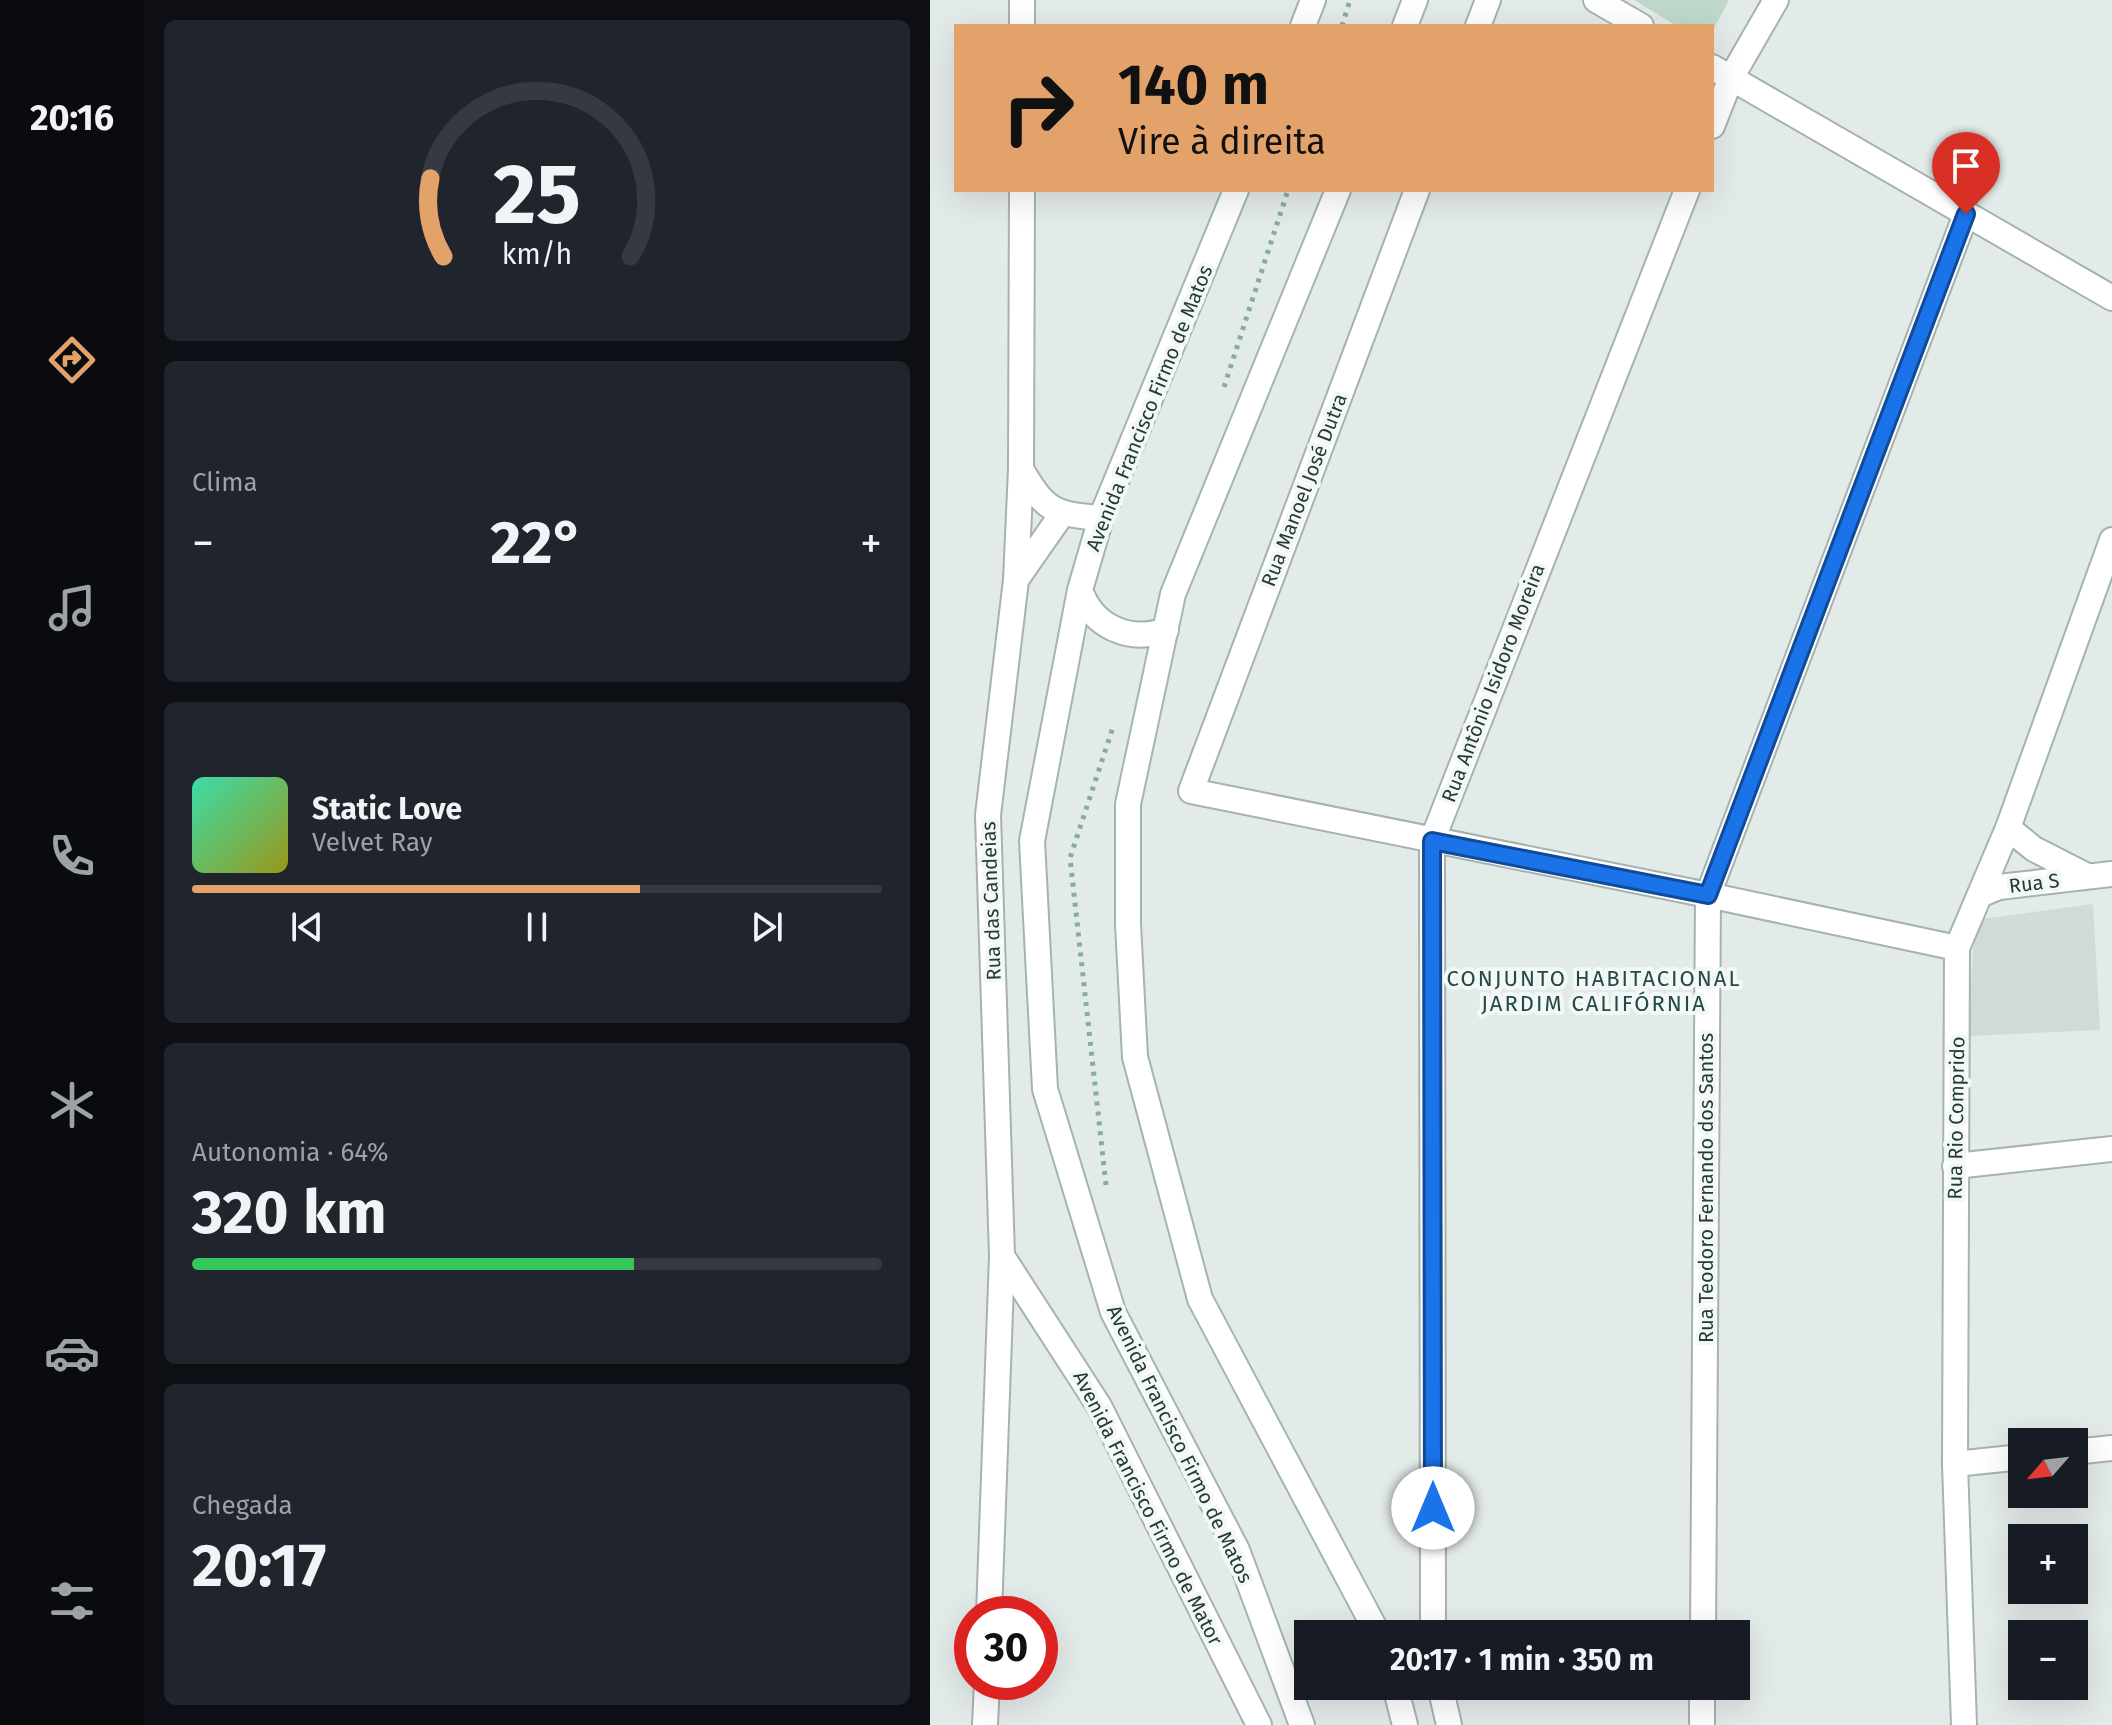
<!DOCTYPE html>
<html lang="pt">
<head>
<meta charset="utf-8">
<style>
	:root { --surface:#171b24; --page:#20242c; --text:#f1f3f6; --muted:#9ea1a6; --line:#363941; --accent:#e2a269 }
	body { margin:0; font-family:"Fira Sans",sans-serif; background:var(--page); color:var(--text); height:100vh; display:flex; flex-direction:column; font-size:30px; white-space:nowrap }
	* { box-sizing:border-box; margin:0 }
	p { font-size:26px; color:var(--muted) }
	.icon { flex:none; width:44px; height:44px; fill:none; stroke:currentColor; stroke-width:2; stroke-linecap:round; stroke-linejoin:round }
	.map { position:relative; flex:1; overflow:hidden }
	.side { display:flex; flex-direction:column; gap:20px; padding:20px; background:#0d0f14; width:786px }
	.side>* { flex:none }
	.banner { position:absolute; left:24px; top:24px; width:760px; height:168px; border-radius:0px; box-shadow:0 8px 32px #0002; background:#e2a269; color:#111; overflow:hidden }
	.needle { width:52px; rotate:242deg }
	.tools { position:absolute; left:1078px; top:1428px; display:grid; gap:16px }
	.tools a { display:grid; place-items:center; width:80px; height:80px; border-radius:0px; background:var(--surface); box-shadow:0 8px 32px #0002; font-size:40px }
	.speed { position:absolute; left:24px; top:1596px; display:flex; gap:16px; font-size:40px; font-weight:700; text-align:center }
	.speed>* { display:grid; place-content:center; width:104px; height:104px; border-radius:50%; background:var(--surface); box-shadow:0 8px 32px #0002; line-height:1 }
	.speed .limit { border:12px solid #d22; background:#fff; color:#111 }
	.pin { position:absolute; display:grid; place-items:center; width:68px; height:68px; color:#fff; margin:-82px -34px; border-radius:50% 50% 50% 0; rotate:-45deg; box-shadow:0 0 8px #0007 }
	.pin .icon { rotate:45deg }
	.me { position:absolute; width:88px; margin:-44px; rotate:0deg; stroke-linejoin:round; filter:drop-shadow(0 0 6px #0008) }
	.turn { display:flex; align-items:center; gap:28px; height:168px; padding:0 32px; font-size:36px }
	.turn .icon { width:104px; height:104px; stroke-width:2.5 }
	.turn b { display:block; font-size:56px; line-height:68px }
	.big { font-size:60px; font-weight:700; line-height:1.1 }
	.side .widget { flex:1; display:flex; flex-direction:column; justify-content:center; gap:12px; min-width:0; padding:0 28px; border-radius:12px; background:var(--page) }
	.side .dial { align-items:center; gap:0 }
	.dial svg { height:208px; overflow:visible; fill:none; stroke:var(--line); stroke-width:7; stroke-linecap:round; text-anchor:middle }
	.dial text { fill:var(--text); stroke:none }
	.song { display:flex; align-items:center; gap:24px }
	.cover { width:96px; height:96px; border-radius:12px; background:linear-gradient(135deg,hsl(160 70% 55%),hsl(60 70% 35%)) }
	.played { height:8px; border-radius:4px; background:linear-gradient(90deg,var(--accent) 65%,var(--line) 65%) }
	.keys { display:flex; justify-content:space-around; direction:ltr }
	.heat { display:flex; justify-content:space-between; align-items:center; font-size:44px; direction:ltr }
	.charge { height:12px; border-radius:6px; background:linear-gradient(90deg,#34c759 64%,var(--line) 0) }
	.trip { position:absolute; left:364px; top:1620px; width:456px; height:80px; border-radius:0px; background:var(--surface); box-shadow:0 8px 32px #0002; font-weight:700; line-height:80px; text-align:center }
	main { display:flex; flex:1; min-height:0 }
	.tabs { display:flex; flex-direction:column; width:144px; justify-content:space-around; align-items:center; background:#090b0e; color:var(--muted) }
	.tabs .icon { width:56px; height:56px }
	.tabs .current { color:var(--accent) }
	.tabs b { font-size:36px; color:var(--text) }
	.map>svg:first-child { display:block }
	.built { fill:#d1dad8 }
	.grass { fill:#bed9cb }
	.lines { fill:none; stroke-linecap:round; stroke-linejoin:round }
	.street-casing { stroke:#a6b2b1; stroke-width:28 }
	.secondary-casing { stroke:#a2b5b3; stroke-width:28 }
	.path { stroke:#87aba7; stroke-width:5; stroke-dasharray:4 6; stroke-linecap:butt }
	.street { stroke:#fff; stroke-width:24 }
	.secondary { stroke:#fff; stroke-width:24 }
	.route-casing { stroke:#114b97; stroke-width:20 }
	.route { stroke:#1a73e8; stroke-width:14 }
	.labels { text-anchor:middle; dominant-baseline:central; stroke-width:8; stroke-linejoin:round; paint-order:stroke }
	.street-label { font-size:20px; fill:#243a39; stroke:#f3f8f6 }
	.neighbourhood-label { font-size:22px; letter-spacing:2px; fill:#234a49; stroke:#f3f8f6 }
</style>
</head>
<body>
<main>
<nav class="tabs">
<b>20:16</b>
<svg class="icon current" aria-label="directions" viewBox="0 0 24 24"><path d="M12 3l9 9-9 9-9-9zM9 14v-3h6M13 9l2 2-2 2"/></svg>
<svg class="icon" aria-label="music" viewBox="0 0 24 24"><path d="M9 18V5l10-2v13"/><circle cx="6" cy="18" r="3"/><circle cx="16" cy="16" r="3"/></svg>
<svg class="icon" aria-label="phone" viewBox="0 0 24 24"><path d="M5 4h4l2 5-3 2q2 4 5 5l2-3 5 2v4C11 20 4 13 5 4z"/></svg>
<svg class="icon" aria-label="climate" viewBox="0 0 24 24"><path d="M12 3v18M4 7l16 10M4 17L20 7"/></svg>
<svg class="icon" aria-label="car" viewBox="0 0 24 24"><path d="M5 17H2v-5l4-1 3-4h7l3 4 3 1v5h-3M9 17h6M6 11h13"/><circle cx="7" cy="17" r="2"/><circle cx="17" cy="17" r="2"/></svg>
<svg class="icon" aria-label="filters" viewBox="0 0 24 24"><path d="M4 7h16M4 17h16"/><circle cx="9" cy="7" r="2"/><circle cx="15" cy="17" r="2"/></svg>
</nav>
<section class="side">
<div class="widget dial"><svg viewBox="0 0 100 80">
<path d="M14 69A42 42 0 1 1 86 69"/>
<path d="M14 69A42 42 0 0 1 9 39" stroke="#e2a269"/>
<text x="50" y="56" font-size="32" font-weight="700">25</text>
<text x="50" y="72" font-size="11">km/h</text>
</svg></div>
<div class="widget"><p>Clima</p>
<div class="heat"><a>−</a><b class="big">22°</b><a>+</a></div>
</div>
<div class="widget">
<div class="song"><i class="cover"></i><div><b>Static Love</b><p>Velvet Ray</p></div></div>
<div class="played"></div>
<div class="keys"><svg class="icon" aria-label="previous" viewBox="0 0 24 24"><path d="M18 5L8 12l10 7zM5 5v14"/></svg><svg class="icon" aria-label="pause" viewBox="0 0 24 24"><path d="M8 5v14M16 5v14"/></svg><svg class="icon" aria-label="next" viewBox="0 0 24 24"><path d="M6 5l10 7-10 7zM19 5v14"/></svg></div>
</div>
<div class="widget"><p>Autonomia · 64%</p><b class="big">320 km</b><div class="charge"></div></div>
<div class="widget"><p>Chegada</p><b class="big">20:17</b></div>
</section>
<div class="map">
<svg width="1182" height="1725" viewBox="0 0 1182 1725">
	<rect width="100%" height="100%" fill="#e3ebe9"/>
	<polygon class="built" points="1163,904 1170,1030 1038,1036 1045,920"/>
	<polygon class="grass" points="704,0 799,0 782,32 782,26 747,26"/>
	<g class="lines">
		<g class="street-casing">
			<g id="street">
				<polyline points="92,0 92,26"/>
				<polyline points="666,0 711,26"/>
				<polyline points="548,26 558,0"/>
				<polyline points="782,67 1182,298"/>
				<polyline points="782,126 801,78 846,0"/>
				<polyline points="487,190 261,791 778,895 1027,948"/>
				<path d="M91,469c25,43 33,45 80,49"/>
				<polyline points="86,580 132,514"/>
				<polyline points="1078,828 1104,849 1157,876"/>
				<polyline points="1052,894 1069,887 1182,874"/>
				<polyline points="1025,1166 1182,1149"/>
				<polyline points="72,1256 169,1406 329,1725"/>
				<polyline points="1144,1452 1182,1448"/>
				<polyline points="1025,1464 1092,1457"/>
				<polyline points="59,1614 72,1256 58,815 86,580 91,469 92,190"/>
				<polyline points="503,1634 502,841 757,190"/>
				<polyline points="773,1634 778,895 1036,214"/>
				<polyline points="510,1686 519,1725"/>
				<polyline points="55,1725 57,1682"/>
				<polyline points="772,1725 772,1686"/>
			</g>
		</g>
		<g class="secondary-casing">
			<g id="secondary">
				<polyline points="373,26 383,0"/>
				<polyline points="475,26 485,0"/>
				<polyline points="306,190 171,518 150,590 102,841 115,1089 183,1312 307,1550 372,1725"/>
				<polyline points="408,190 243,594 198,804 198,924 205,1057 270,1299 448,1634"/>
				<path d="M150,590c13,37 49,53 86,40"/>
				<polyline points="465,1686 475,1725"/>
				<polyline points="1034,1725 1025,1464 1027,948 1078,828 1182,540"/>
			</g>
		</g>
		<g class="path">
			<polyline points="412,26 420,0"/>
			<polyline points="294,387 358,190"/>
			<polyline points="176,1185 140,858 184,724"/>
		</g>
		<use href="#street" class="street"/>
		<use href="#secondary" class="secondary"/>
	</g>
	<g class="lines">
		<g class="route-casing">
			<polyline id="route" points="503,1508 502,841 778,895 1036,214"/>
		</g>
		<use href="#route" class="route"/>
	</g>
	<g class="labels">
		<g class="street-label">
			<text transform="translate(219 408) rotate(-68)">Avenida Francisco Firmo de Matos</text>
			<text transform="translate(374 490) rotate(-69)">Rua Manoel José Dutra</text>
			<text transform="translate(563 683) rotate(-69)">Rua Antônio Isidoro Moreira</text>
			<text transform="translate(1104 883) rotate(-7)">Rua S</text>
			<text transform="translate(61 901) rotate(-92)">Rua das Candeias</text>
			<text transform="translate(1026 1118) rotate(-89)">Rua Rio Comprido</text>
			<text transform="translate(776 1188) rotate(-90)">Rua Teodoro Fernando dos Santos</text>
			<text transform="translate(250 1444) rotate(64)">Avenida Francisco Firmo de Matos</text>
			<text transform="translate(218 1508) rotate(63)">Avenida Francisco Firmo de Mator</text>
		</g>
		<g class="neighbourhood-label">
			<text x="664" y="978">CONJUNTO HABITACIONAL<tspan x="664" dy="25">JARDIM CALIFÓRNIA</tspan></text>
		</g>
	</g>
</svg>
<div class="tools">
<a><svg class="needle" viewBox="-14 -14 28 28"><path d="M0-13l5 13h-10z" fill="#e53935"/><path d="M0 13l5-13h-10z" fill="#9ea1a6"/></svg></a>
<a>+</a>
<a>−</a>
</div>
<div class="speed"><div class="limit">30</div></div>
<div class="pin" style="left:1036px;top:214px;background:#d93025"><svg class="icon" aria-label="arrive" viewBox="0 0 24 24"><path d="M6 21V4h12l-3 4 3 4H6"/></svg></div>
<svg class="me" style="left:503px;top:1508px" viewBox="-20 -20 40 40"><circle r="19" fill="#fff"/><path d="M0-13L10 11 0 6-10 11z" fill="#1a73e8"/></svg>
<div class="trip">20:17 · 1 min · 350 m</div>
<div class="banner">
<div class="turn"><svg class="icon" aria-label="right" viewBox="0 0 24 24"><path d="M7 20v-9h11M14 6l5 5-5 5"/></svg><div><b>140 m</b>Vire à direita</div></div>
</div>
</div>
</main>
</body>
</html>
